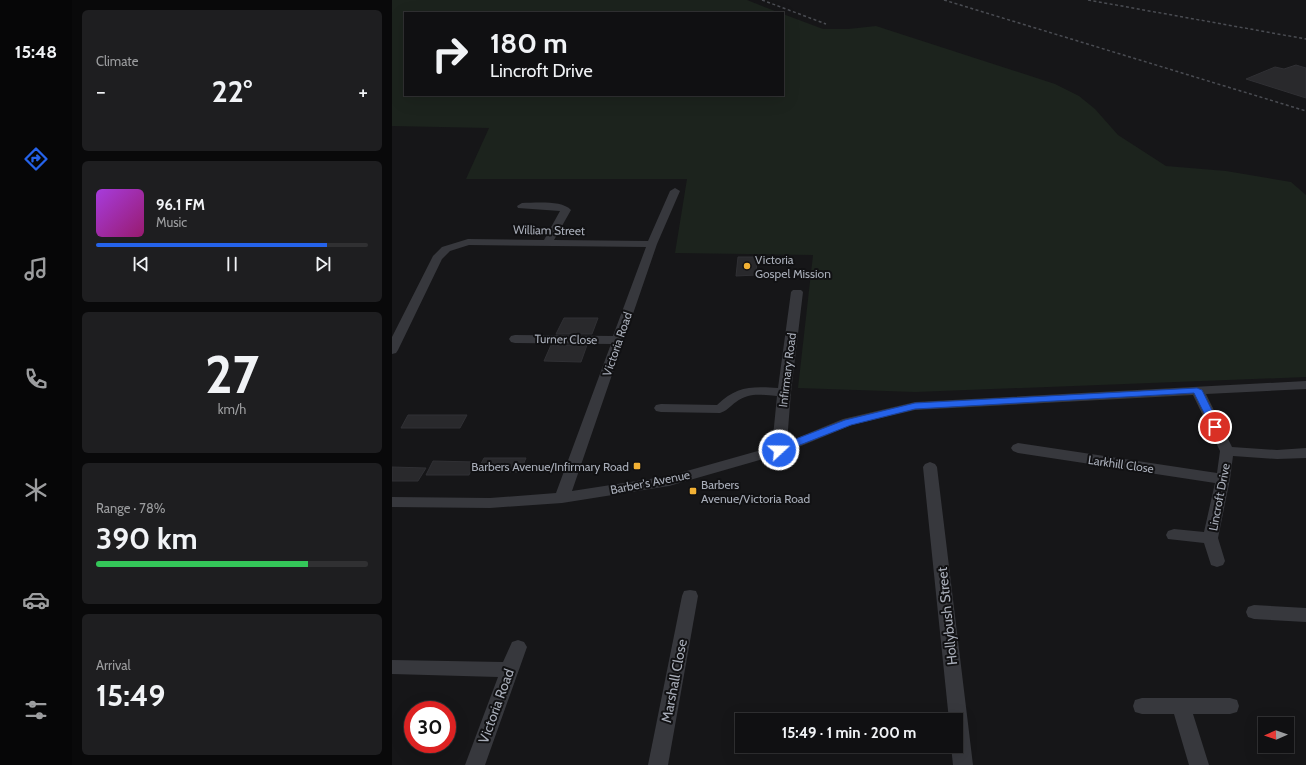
<!DOCTYPE html>
<html lang="en">
<head>
<meta charset="utf-8">
<style>
	:root { --surface:#101012; --page:#1e1e20; --text:#f1f3f6; --muted:#9c9d9f; --line:#303032; --accent:#2563eb }
	body { margin:0; font-family:Cabin,sans-serif; background:var(--page); color:var(--text); height:100vh; display:flex; flex-direction:column; font-size:15px; white-space:nowrap }
	* { box-sizing:border-box; margin:0 }
	p { font-size:13px; color:var(--muted) }
	.icon { flex:none; width:22px; height:22px; fill:none; stroke:currentColor; stroke-width:2; stroke-linecap:round; stroke-linejoin:round }
	.map { position:relative; flex:1; overflow:hidden }
	.sheet { display:flex; flex-direction:column; gap:10px; padding:10px; background:#09090a; width:320px }
	.sheet>* { flex:none }
	.top-card { position:absolute; left:12px; top:12px; width:380px; height:84px; border-radius:0px; box-shadow:0 4px 16px #0002,0 0 0 1px var(--line); background:#101012; color:var(--text); overflow:hidden }
	.needle { width:26px; rotate:268deg }
	.buttons { position:absolute; left:866px; top:717px; display:grid; gap:8px }
	.buttons a { display:grid; place-items:center; width:36px; height:36px; border-radius:0px; background:var(--surface); box-shadow:0 4px 16px #0002,0 0 0 1px var(--line); font-size:20px }
	.speed { position:absolute; left:12px; top:701px; display:flex; gap:8px; font-size:20px; font-weight:700; text-align:center }
	.speed>* { display:grid; place-content:center; width:52px; height:52px; border-radius:50%; background:var(--surface); box-shadow:0 4px 16px #0002,0 0 0 1px var(--line); line-height:1 }
	.speed .limit { border:6px solid #d22; background:#fff; color:#111 }
	.pin { position:absolute; display:grid; place-items:center; width:34px; height:34px; color:#fff; margin:-17px; border:2px solid #fff; border-radius:50%; box-shadow:0 1px 4px #0007 }
	.me { position:absolute; width:44px; margin:-22px; rotate:69deg; stroke-linejoin:round; filter:drop-shadow(0 0 3px #0008) }
	.turn { display:flex; align-items:center; gap:14px; height:84px; padding:0 20px; font-size:18px }
	.turn .icon { width:52px; height:52px; stroke-width:2.5 }
	.turn b { display:block; font-size:28px; line-height:34px }
	.big { font-size:30px; font-weight:700; line-height:1.1 }
	.sheet .card { flex:1; display:flex; flex-direction:column; justify-content:center; gap:6px; min-width:0; padding:0 14px; border-radius:6px; background:var(--page) }
	.sheet .dial { align-items:center; gap:0 }
	.dial b { font-size:52px; line-height:1 }
	.song { display:flex; align-items:center; gap:12px }
	.cover { width:48px; height:48px; border-radius:6px; background:linear-gradient(135deg,hsl(280 70% 55%),hsl(320 70% 35%)) }
	.played { height:4px; border-radius:2px; background:linear-gradient(90deg,var(--accent) 85%,var(--line) 85%) }
	.keys { display:flex; justify-content:space-around; direction:ltr }
	.heat { display:flex; justify-content:space-between; align-items:center; font-size:22px; direction:ltr }
	.charge { height:6px; border-radius:3px; background:linear-gradient(90deg,#34c759 78%,var(--line) 0) }
	.trip { position:absolute; left:343px; top:713px; width:228px; height:40px; border-radius:0px; background:var(--surface); box-shadow:0 4px 16px #0002,0 0 0 1px var(--line); font-weight:700; line-height:40px; text-align:center }
	main { display:flex; flex:1; min-height:0 }
	.tabs { display:flex; flex-direction:column; width:72px; justify-content:space-around; align-items:center; background:#060607; color:var(--muted) }
	.tabs .icon { width:28px; height:28px }
	.tabs .current { color:var(--accent) }
	.tabs b { font-size:18px; color:var(--text) }
	.map>svg:first-child { display:block }
	.green { fill:#1c231d }
	.building { fill:#29292c; stroke:#303034 }
	.lines { fill:none; stroke-linecap:round; stroke-linejoin:round }
	.minor { fill:#37383d; fill-rule:evenodd }
	.rail { stroke:#4a4c52; stroke-width:1.5; stroke-dasharray:3 2.5; stroke-linecap:butt }
	.route { fill:#2563eb; stroke:#184099 }
	.poi-dot { fill:#f2b134; stroke:#111113; stroke-width:1.5 }
	.labels { text-anchor:middle; dominant-baseline:central; stroke-width:4; stroke-linejoin:round; paint-order:stroke }
	.street-label { font-size:12px; fill:#a8adb8; stroke:#111113 }
	.poi-label { font-size:12px; fill:#a8adb8; stroke:#111113; text-anchor:start }
	.near-street-label { font-size:14px; fill:#a8adb8; stroke:#111113 }
</style>
</head>
<body>
<main>
<nav class="tabs">
<b>15:48</b>
<svg class="icon current" aria-label="directions" viewBox="0 0 24 24"><path d="M12 3l9 9-9 9-9-9zM9 14v-3h6M13 9l2 2-2 2"/></svg>
<svg class="icon" aria-label="music" viewBox="0 0 24 24"><path d="M9 18V5l10-2v13"/><circle cx="6" cy="18" r="3"/><circle cx="16" cy="16" r="3"/></svg>
<svg class="icon" aria-label="phone" viewBox="0 0 24 24"><path d="M5 4h4l2 5-3 2q2 4 5 5l2-3 5 2v4C11 20 4 13 5 4z"/></svg>
<svg class="icon" aria-label="climate" viewBox="0 0 24 24"><path d="M12 3v18M4 7l16 10M4 17L20 7"/></svg>
<svg class="icon" aria-label="car" viewBox="0 0 24 24"><path d="M5 17H2v-5l4-1 3-4h7l3 4 3 1v5h-3M9 17h6M6 11h13"/><circle cx="7" cy="17" r="2"/><circle cx="17" cy="17" r="2"/></svg>
<svg class="icon" aria-label="filters" viewBox="0 0 24 24"><path d="M4 7h16M4 17h16"/><circle cx="9" cy="7" r="2"/><circle cx="15" cy="17" r="2"/></svg>
</nav>
<section class="sheet">
<div class="card"><p>Climate</p>
<div class="heat"><a>−</a><b class="big">22°</b><a>+</a></div>
</div>
<div class="card">
<div class="song"><i class="cover"></i><div><b>96.1 FM</b><p>Music</p></div></div>
<div class="played"></div>
<div class="keys"><svg class="icon" aria-label="previous" viewBox="0 0 24 24"><path d="M18 5L8 12l10 7zM5 5v14"/></svg><svg class="icon" aria-label="pause" viewBox="0 0 24 24"><path d="M8 5v14M16 5v14"/></svg><svg class="icon" aria-label="next" viewBox="0 0 24 24"><path d="M6 5l10 7-10 7zM19 5v14"/></svg></div>
</div>
<div class="card dial"><b>27</b><p>km/h</p></div>
<div class="card"><p>Range · 78%</p><b class="big">390 km</b><div class="charge"></div></div>
<div class="card"><p>Arrival</p><b class="big">15:49</b></div>
</section>
<div class="map">
<svg width="914" height="765" viewBox="0 0 914 765">
	<rect width="100%" height="100%" fill="#161618"/>
	<polygon class="green" points="0,0 355,0 388,13 13,13 13,95 391,95 391,14 431,29 456,29 484,26 663,84 687,96 703,109 726,135 774,166 834,171 899,182 914,195 914,377 523,392 406,388 421,255 283,253 295,179 74,179 97,128 0,126"/>
	<g class="building">
		<polygon points="904,65 914,68 914,98 854,79 883,67 892,69"/>
		<polygon points="346,257 365,257 364,275 344,276"/>
		<polygon points="172,318 206,318 200,334 164,334"/>
		<polygon points="159,345 195,345 189,362 152,361"/>
		<polygon points="16,415 75,415 68,428 9,428"/>
		<polygon points="92,458 134,458 128,472 85,471"/>
		<polygon points="41,461 83,462 77,475 34,475"/>
		<polygon points="0,467 34,468 26,481 0,481"/>
	</g>
	<g class="lines">
		<g class="minor">
			<path d="M283,188l5,3 -23,53 -85,247 97,-15 103,-29 5,-51c-15,-1 -28,-4 -41,6 -6,4 -9,9 -16,11l-59,-1 -5,-1 -2,-3 2,-3 5,-1 56,1c19,-19 35,-19 61,-17l13,-96 2,-2h8l2,2 -12,100 -4,50 56,-23 72,-17 391,-21v8l-100,5 26,53 45,3 29,-2v10l-29,1 -44,-3 -3,23 -12,59 7,23 -2,4 -6,2 -6,-2 -7,-22 -36,-4 -2,-4 2,-4 6,-2 30,3 11,-49 -197,-30 -5,-2 -2,-3 2,-3 5,-2 199,30 3,-22 -27,-56 -278,15 -63,15 -68,28 -115,33 -107,17 -72,5 -98,-1v-10l98,1 66,-5 55,-149 -96,-1 -4,-1 -2,-3 2,-3 4,-1 98,1 33,-89 -177,-2 -19,6 -8,8 -44,91 -2,3 -4,1v-17l41,-81 9,-9 26,-8 76,1 16,-29 -42,-3 -1,-2 5,-3c13,0 40,-3 49,7l-17,30 94,1 22,-50z"/>
			<polygon points="538,462 543,464 545,467 581,765 561,765 559,746 564,746 564,720 557,720 531,467 533,464"/>
			<polygon points="298,590 304,591 306,596 276,765 256,765 290,596 292,591"/>
			<polygon points="862,605 914,608 914,622 862,619 856,617 854,612 856,607"/>
			<polygon points="126,640 132,642 135,647 93,765 73,765 106,677 0,674 0,660 111,662 120,642"/>
			<polygon points="750,698 838,698 845,700 847,706 845,712 838,714 801,714 817,765 797,765 782,714 750,714 743,712 741,706 743,700"/>
		</g>
		<g class="rail">
			<polyline points="370,0 434,24"/>
			<polyline points="552,0 914,111"/>
			<polyline points="696,0 914,39"/>
		</g>
	</g>
	<polygon class="route" points="805,388 810,390 828,427 827,429 820,429 802,393 523,409 459,425 390,452 387,453 382,450 383,447 453,420 523,403"/>
	<g class="poi-dot">
		<circle cx="355" cy="266" r="4"/>
		<rect x="241" y="462" width="8" height="8" rx="2"/>
		<rect x="297" y="487" width="8" height="8" rx="2"/>
	</g>
	<g class="labels">
		<g class="street-label">
			<text transform="translate(157 230) rotate(1)">William Street</text>
			<text transform="translate(174 339) rotate(1)">Turner Close</text>
			<text transform="translate(225 344) rotate(-71)">Victoria Road</text>
			<text transform="translate(395 370) rotate(-83)">Infirmary Road</text>
			<text transform="translate(729 464) rotate(8)">Larkhill Close</text>
			<text transform="translate(258 482) rotate(-11)">Barber's Avenue</text>
			<text transform="translate(827 497) rotate(-79)">Lincroft Drive</text>
		</g>
		<g class="poi-label">
			<text x="363" y="259">Victoria<tspan x="363" dy="14">Gospel Mission</tspan></text>
			<text x="237" y="466" text-anchor="end">Barbers Avenue/Infirmary Road</text>
			<text x="309" y="484">Barbers<tspan x="309" dy="14">Avenue/Victoria Road</tspan></text>
		</g>
		<g class="near-street-label">
			<text transform="translate(555 616) rotate(-96)">Hollybush Street</text>
			<text transform="translate(282 681) rotate(-79)">Marshall Close</text>
			<text transform="translate(104 706) rotate(-70)">Victoria Road</text>
		</g>
	</g>
</svg>
<div class="buttons">
<a><svg class="needle" viewBox="-14 -14 28 28"><path d="M0-13l5 13h-10z" fill="#e53935"/><path d="M0 13l5-13h-10z" fill="#9c9d9f"/></svg></a>
</div>
<div class="speed"><div class="limit">30</div></div>
<div class="pin" style="left:823px;top:427px;background:#d93025"><svg class="icon" aria-label="arrive" viewBox="0 0 24 24"><path d="M6 21V4h12l-3 4 3 4H6"/></svg></div>
<svg class="me" style="left:387px;top:450px" viewBox="-20 -20 40 40"><circle r="17" fill="#2563eb" stroke="#fff" stroke-width="3"/><path d="M0-11L8 9 0 5-8 9z" fill="#fff"/></svg>
<div class="trip">15:49 · 1 min · 200 m</div>
<div class="top-card">
<div class="turn"><svg class="icon" aria-label="right" viewBox="0 0 24 24"><path d="M7 20v-9h11M14 6l5 5-5 5"/></svg><div><b>180 m</b>Lincroft Drive</div></div>
</div>
</div>
</main>
</body>
</html>
